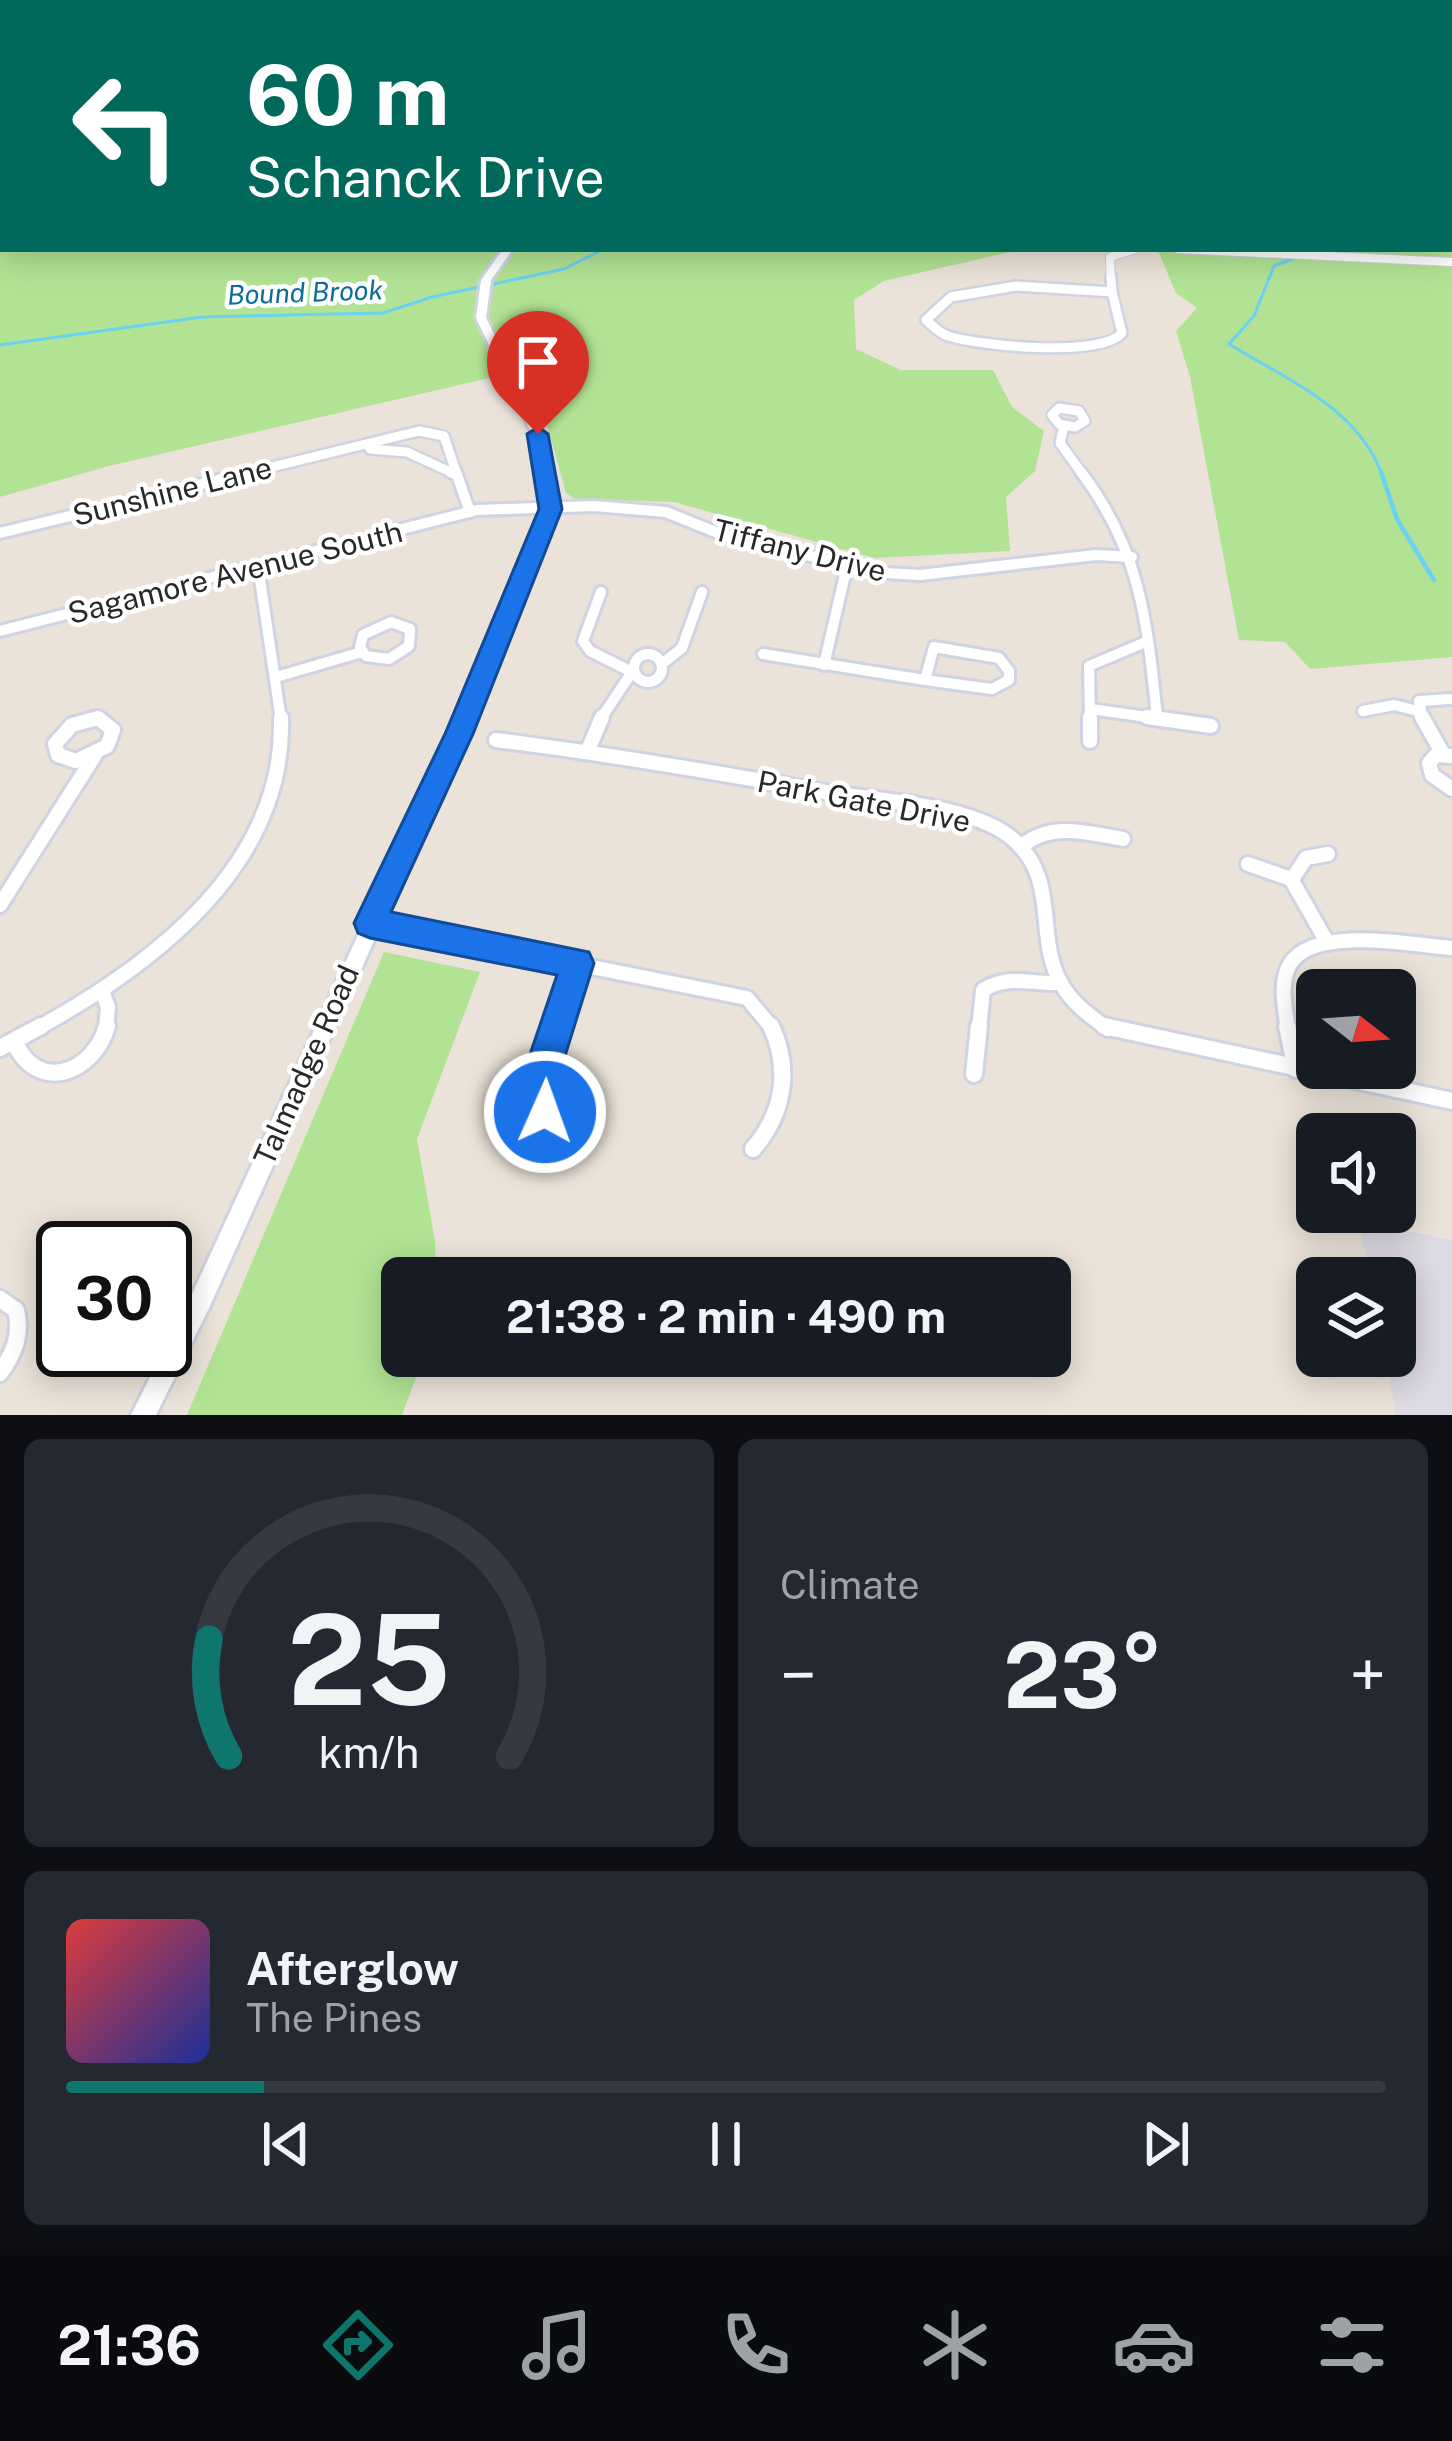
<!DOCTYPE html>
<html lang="en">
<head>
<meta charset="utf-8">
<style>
	:root { --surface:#171b24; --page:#242831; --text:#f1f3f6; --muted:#9ea1a6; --line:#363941; --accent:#0f766e }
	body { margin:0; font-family:"Public Sans",sans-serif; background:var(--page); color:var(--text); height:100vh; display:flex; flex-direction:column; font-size:45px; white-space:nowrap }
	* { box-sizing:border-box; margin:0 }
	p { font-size:39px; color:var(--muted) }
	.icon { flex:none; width:66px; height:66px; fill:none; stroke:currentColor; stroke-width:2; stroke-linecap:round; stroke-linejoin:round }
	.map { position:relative; height:1415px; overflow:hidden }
	.drawer { display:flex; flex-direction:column; gap:24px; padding:24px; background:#0d0f14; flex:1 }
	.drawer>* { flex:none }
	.top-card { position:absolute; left:0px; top:0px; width:1452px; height:252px; box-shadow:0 6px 30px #0003; background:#00695c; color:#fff; overflow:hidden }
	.needle { width:78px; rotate:107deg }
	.tools { position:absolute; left:1296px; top:969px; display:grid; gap:24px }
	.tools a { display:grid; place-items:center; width:120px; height:120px; border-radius:18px; background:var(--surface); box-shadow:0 6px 30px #0003; font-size:60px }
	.speed { position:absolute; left:36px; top:1221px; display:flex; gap:24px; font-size:60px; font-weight:700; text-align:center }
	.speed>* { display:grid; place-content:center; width:156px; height:156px; border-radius:50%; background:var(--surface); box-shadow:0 6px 30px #0003; line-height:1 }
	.speed .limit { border:6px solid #111; border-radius:18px; background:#fff; color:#111 }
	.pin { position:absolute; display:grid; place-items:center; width:102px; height:102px; color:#fff; margin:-123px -51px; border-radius:50% 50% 50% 0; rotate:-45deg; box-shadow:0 0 12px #0007 }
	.pin .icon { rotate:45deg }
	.me { position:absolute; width:132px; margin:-66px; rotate:2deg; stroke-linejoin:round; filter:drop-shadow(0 0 9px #0008) }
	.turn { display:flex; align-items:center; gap:42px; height:252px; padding:0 48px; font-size:54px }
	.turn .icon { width:156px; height:156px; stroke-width:2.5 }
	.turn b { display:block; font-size:84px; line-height:102px }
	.big { font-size:90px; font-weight:700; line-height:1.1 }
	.drawer .widget { flex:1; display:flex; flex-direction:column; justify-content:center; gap:18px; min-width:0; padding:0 42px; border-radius:18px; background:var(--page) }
	.drawer .dial { align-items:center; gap:0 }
	.dial svg { height:312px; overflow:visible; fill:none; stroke:var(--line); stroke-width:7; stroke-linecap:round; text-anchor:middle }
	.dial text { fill:var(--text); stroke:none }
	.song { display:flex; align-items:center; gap:36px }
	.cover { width:144px; height:144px; border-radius:18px; background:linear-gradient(135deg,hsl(0 70% 55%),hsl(230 70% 35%)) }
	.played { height:12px; border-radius:6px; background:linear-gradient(90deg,var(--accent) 15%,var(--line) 15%) }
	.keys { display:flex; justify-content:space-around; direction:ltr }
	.heat { display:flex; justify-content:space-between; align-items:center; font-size:66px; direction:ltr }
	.drawer .tiles { flex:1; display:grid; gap:24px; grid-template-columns:1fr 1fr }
	.widget:last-child { grid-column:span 2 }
	.trip { position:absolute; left:381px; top:1257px; width:690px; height:120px; border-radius:18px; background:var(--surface); box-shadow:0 6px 30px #0003; font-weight:700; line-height:120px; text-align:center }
	.tab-bar { display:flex; height:192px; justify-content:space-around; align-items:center; background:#090b0e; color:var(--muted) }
	.tab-bar .icon { width:84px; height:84px }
	.tab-bar .selected { color:var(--accent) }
	.tab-bar b { font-size:54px; color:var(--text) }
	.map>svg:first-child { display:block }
	.industrial { fill:#dddae3 }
	.green { fill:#b2e394 }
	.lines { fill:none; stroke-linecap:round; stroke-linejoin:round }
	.stream-far1 { stroke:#6ad2f0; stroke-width:3 }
	.stream { stroke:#6ad2f0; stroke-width:4.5 }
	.minor-far5-casing { stroke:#cfd3e2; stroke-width:9 }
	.minor-far4-casing { stroke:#cfd3e2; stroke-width:10 }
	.minor-far3-casing { stroke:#cfd3e2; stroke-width:14 }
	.minor-far2-casing { stroke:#cfd3e2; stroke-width:16 }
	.minor-far1-casing { stroke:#cfd3e2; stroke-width:20 }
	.minor-casing { stroke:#cfd3e2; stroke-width:22 }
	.tertiary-casing { stroke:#cfd3e2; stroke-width:6 }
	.minor-far5 { stroke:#fff; stroke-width:6 }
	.minor-far4 { stroke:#fff; stroke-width:8 }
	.minor-far3 { stroke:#fff; stroke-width:9 }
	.minor-far2 { stroke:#fff; stroke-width:10 }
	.minor-far1 { stroke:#fff; stroke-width:14 }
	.minor { stroke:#fff; stroke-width:16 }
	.tertiary { fill:#fff; fill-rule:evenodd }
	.route { fill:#1a73e8; stroke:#114b97; stroke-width:3 }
	.labels { text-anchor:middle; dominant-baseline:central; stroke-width:9; stroke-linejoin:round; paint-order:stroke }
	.far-water-label { font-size:27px; font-style:italic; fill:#0b6e9a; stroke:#fff }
	.street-label { font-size:30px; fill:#282828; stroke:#fff }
</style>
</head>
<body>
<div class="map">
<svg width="1452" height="1415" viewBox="0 0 1452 1415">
	<rect width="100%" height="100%" fill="#ebe3d9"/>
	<polygon class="industrial" points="1359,1221 1452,1240 1452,1415 1396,1415 1385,1356 1395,1356 1395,1278 1370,1278"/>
	<g class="green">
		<polygon points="0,0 291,3 3,3 3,249 1023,249 884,281 854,300 856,349 901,370 993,370 1012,407 1044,431 1035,471 1006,497 1010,551 874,558 674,502 575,499 566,493 538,393 524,370 109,466 0,497"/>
		<polygon points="667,0 1411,0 1418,3 671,3"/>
		<polygon points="1452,10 1452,657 1310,669 1285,642 1239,640 1190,377 1176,331 1197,308 1176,293 1158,251 1449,249"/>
		<polygon points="384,952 480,972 417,1139 435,1241 436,1278 402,1278 402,1356 424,1356 402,1415 187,1415"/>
	</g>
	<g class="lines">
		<g class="stream-far1">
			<polyline points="1308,253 1343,249"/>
			<path d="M1297,257l-23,9 -20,50 -25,28c56,35 129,63 153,131"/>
			<polyline points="0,345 202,317 383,313 432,297 564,269 604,249"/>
		</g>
		<polyline class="stream" points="1381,472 1397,519 1434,580"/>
		<g class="minor-far5-casing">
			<g id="minor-far5">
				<polyline points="535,0 588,3"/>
				<polyline points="423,3 427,0"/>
			</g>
		</g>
		<g class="minor-far4-casing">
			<g id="minor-far4">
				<polyline points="1178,249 1452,262"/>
				<polyline points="1111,280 1110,257 1136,249"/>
			</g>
		</g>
		<g class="minor-far3-casing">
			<g id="minor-far3">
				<polyline points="1111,277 1112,292"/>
				<path d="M1016,286l96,6 10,41c-22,25 -141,13 -174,3 -9,-3 -15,-10 -22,-16l25,-23z"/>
				<polygon points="1059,408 1079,411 1085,421 1075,427 1059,424 1052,415"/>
				<polyline points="1064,426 1060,443 1083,475"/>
				<polyline points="370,449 407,452 457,475"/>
				<polyline points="239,475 419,431 444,436 457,475"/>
			</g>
		</g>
		<g class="minor-far2-casing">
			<g id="minor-far2">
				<polyline points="450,472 457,475"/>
				<polyline points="456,472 470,512"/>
				<path d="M1081,472c60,79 66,150 76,245"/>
				<polyline points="0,533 251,472"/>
				<polyline points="258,566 281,720"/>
				<polygon points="391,622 410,629 409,646 389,659 366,656 360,647 363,635"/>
				<polyline points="0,631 477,510 594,506 666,512 728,537 885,573 920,575 1096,555 1132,557"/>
				<polygon points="934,647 999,658 1009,671 1009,680 992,689 925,680"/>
				<circle cx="648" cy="668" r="14"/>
				<polyline points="763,654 925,680"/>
				<polyline points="663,663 682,648 702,592"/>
				<polyline points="824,665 847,566"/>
				<polyline points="276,677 362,652"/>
				<polyline points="1090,709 1169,720"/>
				<polyline points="1363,711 1394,705 1418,711"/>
				<polyline points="90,720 101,720"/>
				<polyline points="600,720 632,672 590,651 583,641 601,592"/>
				<polyline points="1090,720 1089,666 1148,641"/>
				<polyline points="1423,720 1419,701 1450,699"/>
			</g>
		</g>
		<g class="minor-far1-casing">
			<g id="minor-far1">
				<polyline points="1090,717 1090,741"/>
				<polyline points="1147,717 1211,726"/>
				<polyline points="1422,717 1443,754"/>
				<polygon points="98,718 113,730 107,746 76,761 58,755 55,744 72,725"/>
				<path d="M496,740c112,14 224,33 335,53 50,8 146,12 184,48 45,41 19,97 47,144 11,19 28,31 46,44"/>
				<polyline points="588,750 602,717"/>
				<polyline points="1452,756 1436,755 1429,763 1432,775 1452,789"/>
				<path d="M1021,847c29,-26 67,-14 102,-8"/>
				<polyline points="1248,864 1291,879 1327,942"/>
				<polyline points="1293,878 1306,858 1328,854"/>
				<polyline points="0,905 95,755"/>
				<polyline points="370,923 747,998 773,1029"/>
				<polyline points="102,991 108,1007 106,1029"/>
				<path d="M36,1029c117,-64 250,-164 245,-312"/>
				<polyline points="556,1029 577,963"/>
				<path d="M979,1029l4,-39c25,-16 47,-6 74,-7"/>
				<path d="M1288,1029c-3,-20 -9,-47 2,-65 24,-39 123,-19 162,-16"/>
			</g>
		</g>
		<g class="minor-casing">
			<g id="minor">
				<polyline points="1104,1026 1452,1101"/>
				<polyline points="1287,1026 1296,1069"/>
				<path d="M14,1041c23,54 80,32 93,-15"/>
				<polyline points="0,1048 41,1026"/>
				<polyline points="974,1074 979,1026"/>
				<polyline points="545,1112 538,1091 557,1026"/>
				<path d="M753,1149c31,-36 38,-80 18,-123"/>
				<path d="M0,1299l16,11c6,25 -2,43 -16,63"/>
			</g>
		</g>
		<g class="tertiary-casing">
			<polygon id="tertiary" points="503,249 513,249 491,280 486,318 544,434 557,509 467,734 209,1308 156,1415 131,1415 193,1292 451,734 545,509 532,434 476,318 481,280"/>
		</g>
		<use href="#minor-far5" class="minor-far5"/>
		<use href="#minor-far4" class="minor-far4"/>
		<use href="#minor-far3" class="minor-far3"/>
		<use href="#minor-far2" class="minor-far2"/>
		<use href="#minor-far1" class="minor-far1"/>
		<use href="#minor" class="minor"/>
		<use href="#tertiary" class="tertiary"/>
	</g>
	<polygon class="route" points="538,427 548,434 562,509 473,734 391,912 589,952 594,963 559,1075 557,1091 563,1112 558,1125 545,1131 532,1125 520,1091 523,1075 557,975 370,938 358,933 354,923 445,734 539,509 527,434"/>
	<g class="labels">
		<g class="far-water-label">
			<text transform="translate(305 292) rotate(-2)">Bound Brook</text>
		</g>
		<g class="street-label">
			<text transform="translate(172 491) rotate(-14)">Sunshine Lane</text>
			<text transform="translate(800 550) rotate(14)">Tiffany Drive</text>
			<text transform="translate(235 572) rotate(-14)">Sagamore Avenue South</text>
			<text transform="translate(864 801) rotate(11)">Park Gate Drive</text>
			<text transform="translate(306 1065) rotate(-66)">Talmadge Road</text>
		</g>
	</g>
</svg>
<div class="tools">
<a><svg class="needle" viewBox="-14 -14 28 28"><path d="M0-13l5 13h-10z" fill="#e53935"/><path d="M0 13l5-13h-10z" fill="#9ea1a6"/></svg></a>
<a><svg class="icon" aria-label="sound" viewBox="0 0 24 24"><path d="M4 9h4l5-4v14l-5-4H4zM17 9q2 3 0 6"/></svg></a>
<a><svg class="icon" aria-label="layers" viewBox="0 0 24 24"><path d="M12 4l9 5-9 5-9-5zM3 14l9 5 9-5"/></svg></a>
</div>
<div class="speed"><div class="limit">30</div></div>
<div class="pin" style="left:538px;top:434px;background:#d93025"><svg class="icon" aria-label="arrive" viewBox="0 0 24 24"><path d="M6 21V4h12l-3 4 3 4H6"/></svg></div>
<svg class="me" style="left:545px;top:1112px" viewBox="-20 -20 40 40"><circle r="17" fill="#1a73e8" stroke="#fff" stroke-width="3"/><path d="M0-11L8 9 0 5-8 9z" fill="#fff"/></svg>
<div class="trip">21:38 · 2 min · 490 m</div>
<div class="top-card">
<div class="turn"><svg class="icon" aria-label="left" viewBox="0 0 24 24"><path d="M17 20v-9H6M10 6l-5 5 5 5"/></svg><div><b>60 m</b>Schanck Drive</div></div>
</div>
</div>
<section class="drawer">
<div class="tiles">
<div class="widget dial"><svg viewBox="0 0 100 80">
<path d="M14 69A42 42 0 1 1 86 69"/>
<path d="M14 69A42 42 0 0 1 9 39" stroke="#0f766e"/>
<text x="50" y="56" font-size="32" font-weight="700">25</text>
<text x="50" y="72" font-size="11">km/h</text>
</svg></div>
<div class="widget"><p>Climate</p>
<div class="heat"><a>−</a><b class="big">23°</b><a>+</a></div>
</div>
<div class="widget">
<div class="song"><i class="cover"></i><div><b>Afterglow</b><p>The Pines</p></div></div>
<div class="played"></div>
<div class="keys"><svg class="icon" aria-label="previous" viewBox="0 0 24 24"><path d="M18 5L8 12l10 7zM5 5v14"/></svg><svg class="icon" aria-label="pause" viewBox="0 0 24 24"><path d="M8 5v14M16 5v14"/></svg><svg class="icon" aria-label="next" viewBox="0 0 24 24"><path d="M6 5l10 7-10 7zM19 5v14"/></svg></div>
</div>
</div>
</section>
<nav class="tab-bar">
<b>21:36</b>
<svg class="icon selected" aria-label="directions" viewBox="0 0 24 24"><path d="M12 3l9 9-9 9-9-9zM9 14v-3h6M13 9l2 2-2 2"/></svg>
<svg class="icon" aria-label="music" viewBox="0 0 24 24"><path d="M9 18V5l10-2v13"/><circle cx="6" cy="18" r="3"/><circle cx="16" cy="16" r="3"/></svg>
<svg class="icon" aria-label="phone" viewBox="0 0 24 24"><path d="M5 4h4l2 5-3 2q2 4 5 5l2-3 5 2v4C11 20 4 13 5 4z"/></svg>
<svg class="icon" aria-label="climate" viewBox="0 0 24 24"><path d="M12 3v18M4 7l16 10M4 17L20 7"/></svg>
<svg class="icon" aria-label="car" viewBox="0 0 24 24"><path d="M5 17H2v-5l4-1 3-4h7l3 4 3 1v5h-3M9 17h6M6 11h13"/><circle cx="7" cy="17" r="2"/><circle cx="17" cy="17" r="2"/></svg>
<svg class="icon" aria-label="filters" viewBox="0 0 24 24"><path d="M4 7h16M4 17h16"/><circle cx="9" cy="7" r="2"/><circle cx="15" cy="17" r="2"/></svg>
</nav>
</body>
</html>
